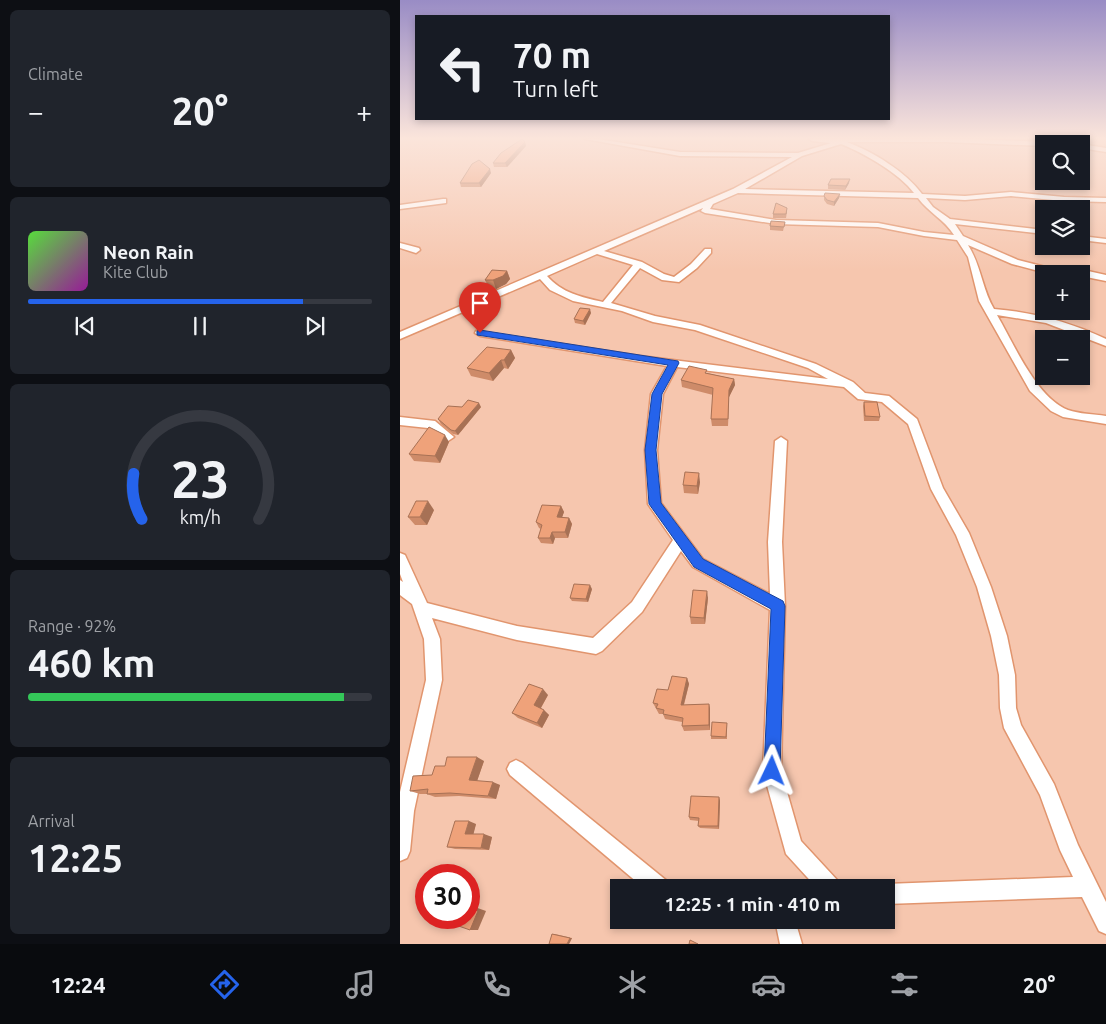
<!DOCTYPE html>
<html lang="en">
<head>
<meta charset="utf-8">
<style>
	:root { --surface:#171b24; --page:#20242c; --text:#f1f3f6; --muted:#9ea1a6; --line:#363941; --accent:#2563eb }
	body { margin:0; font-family:Ubuntu,sans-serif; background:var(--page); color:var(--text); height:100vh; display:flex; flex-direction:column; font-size:19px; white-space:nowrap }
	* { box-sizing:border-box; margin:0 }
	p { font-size:16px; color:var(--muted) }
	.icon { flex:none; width:28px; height:28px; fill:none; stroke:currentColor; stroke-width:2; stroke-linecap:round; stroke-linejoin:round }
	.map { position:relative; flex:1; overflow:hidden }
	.sheet { display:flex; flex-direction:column; gap:10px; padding:10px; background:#0d0f14; width:400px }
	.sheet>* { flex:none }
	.hud { position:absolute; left:15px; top:15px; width:475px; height:105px; border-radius:0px; box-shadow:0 2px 8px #0003; background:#171b24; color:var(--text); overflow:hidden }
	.controls { position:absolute; left:635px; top:135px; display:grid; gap:10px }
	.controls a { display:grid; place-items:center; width:55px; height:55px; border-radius:0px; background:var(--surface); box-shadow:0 2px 8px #0003; font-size:25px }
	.speed { position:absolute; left:15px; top:864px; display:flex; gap:10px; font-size:25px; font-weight:700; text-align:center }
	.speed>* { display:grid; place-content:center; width:65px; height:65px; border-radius:50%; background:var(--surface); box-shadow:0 2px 8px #0003; line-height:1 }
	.speed .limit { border:8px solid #d22; background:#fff; color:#111 }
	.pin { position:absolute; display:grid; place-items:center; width:42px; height:42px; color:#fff; margin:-51px -21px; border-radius:50% 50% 50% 0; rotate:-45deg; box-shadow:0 0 5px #0007 }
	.pin .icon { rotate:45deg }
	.me { position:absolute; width:55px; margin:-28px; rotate:2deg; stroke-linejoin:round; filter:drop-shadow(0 0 4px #0008) }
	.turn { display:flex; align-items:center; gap:18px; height:105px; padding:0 15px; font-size:22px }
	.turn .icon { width:65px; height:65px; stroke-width:2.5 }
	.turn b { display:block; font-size:35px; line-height:42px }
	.big { font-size:38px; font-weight:700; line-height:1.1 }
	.sheet .widget { flex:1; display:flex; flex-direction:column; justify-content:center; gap:8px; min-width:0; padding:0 18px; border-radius:8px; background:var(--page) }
	.sheet .dial { align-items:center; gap:0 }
	.dial svg { height:130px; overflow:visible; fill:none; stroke:var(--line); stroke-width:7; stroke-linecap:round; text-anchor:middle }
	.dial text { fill:var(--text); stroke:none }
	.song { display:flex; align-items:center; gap:15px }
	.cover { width:60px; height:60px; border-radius:8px; background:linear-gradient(135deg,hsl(110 70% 55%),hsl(300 70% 35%)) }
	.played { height:5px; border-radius:2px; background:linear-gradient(90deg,var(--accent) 80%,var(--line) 80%) }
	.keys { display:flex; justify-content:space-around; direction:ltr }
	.heat { display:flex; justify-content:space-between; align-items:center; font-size:28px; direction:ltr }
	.charge { height:8px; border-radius:4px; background:linear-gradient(90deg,#34c759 92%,var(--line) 0) }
	.trip { position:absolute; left:210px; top:879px; width:285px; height:50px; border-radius:0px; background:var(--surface); box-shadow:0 2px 8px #0003; font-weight:700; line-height:50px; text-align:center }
	.tabs { display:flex; height:80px; justify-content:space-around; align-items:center; background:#090b0e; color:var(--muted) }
	.tabs .icon { width:35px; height:35px }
	.tabs .current { color:var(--accent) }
	.tabs b { font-size:22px; color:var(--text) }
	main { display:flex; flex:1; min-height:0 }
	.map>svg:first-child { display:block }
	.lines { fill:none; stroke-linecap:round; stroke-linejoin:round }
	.street-casing { stroke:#e1956e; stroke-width:3 }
	.street { fill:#fff; fill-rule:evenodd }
	.wall { fill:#ce8b69 }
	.shaded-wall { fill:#a77155 }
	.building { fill:#efa27a; stroke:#a77155 }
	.route { fill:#2563eb; stroke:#184099 }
</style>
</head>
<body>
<main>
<section class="sheet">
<div class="widget"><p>Climate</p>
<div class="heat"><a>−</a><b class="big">20°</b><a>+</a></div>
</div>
<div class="widget">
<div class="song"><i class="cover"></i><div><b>Neon Rain</b><p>Kite Club</p></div></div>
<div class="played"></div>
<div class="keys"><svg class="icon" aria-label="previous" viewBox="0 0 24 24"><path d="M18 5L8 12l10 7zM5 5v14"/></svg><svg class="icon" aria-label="pause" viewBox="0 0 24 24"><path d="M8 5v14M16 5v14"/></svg><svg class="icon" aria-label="next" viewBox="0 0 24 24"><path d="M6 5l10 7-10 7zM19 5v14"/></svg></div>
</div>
<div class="widget dial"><svg viewBox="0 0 100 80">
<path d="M14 69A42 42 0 1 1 86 69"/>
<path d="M14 69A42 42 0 0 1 9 41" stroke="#2563eb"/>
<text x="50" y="56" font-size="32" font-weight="700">23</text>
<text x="50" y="72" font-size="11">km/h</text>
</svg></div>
<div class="widget"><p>Range · 92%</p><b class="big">460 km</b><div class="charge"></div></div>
<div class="widget"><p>Arrival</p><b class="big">12:25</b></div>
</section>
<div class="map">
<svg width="706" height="944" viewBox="0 0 706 944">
	<rect width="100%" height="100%" fill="#f6c6ae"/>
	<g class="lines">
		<g class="street-casing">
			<g id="street">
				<path d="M185,139h13l82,13 118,1 33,-10 -19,-2 -3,-2h156l88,3 3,2h-12v2l-98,-4h-99c26,10 58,29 75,52l43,2 46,-4 53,5 42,1v4l-42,-1 -53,-5 -46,4 -39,-2 7,9 17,12 94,11v4l-89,-10 8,12 55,24 39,10 31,1 18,4v6l-25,-5v-2h-31l-38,-10 -44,-19c13,20 14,44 26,64 39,3 76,13 112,30v7l-60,-23 -49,-8c17,29 39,82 71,95 11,4 26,4 38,6v8l-43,-7 -12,-6 -21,-20 -51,-90 -11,-44 -11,-17 -33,-4 -46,-9 -102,-3 -71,-11 -4,-2 2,-3 -99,43 38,11 22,12 10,3 17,-13 14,-15h6v4l-14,15 -18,14 -17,-2 -22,-12 -29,35 44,13 45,9 116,39 37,18 12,11 24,3 28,23 26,69 26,45 22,54 16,49 8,39 1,33 5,17 33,59 24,61 28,57v32l-7,-3 -17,-34 -196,7v-16h-7l7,-4 187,-7 -13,-27 -20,-55 -36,-67 -4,-20 -1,-33 -8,-39 -14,-49 -21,-52 -25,-46 -23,-65 -26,-22 -24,-3 -14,-12 -167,-20 -14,27 -6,56 4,53 42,56 67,35 -2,-52 7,-101 6,-4 6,4 -5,101 3,64 -4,165 20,70 37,40 3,7h-24l-31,-34 -23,-83 7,-161 -77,-43 -12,-16 -39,61 -40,39 -6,3 -79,-14 -85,-22 8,21 2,41 -28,131 -4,40 -3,7 -7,3v-69l26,-112 -2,-41 -12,-35 -12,-9v-15l3,2 -3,-8v-21l5,2 22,48 90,23 76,12 39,-36 41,-62 -25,-36 -3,-54 6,-56 16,-28 -187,-30 -5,-3 1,-2 164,25 188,23 -20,-11 -113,-38 -42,-8 -31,-11 -49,-10 -23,-11 -10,-11 -140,60v-7l333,-143 59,-32 -112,-1zM441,144c23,9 59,30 73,49l-169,-4 57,-33zM338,193l180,5c11,15 26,21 36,37l-30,-3 -46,-9 -102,-3 -66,-11 3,-5zM197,254l36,11 -30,37c-22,-5 -41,-9 -56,-26z"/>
				<polygon points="681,144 706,148 706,152 681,148"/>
				<polygon points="43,199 46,199 46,203 0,209 0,205"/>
				<polygon points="681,236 706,239 706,243 681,240"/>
				<polygon points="0,243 19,248 20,250 16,253 0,248"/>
				<polygon points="0,417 35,421 54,437 48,441 28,428 0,425"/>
				<polygon points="116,760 122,763 267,881 270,888 244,888 110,775 107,769 110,763"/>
				<polygon points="375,920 395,920 402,944 380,944"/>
			</g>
		</g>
		<use href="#street" class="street"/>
	</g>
	<g class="wall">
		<polygon points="125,142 126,146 107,167 94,167 93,163"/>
		<polygon points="91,173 81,187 61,187 60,183"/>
		<polygon points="449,183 445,190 428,189 428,185"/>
		<polygon points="424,196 439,198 434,206 427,204 424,200"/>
		<polygon points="387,212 386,218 373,218 373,214"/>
		<polygon points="385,222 383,231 370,230 370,226"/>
		<polygon points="107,271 110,279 106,284 96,289 89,288 85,280"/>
		<polygon points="191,313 185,325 175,323 174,319"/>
		<polygon points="111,350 115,358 108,369 104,368 93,381 71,376 67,368"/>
		<polygon points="307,373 334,379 335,385 329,397 328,426 312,426 311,419 313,395 282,387 281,380"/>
		<polygon points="464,402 480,417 479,421 464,421 463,406"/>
		<polygon points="62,407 81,407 58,435 53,434 41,424 38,419"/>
		<polygon points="49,442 40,463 14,461 9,454"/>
		<polygon points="300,482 298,494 284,493 283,485"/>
		<polygon points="161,506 164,512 162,517 169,518 172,524 168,538 155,538 153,544 141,543 138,538 141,529 139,528 136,522"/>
		<polygon points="34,510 27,525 15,525 8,517"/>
		<polygon points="192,589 188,602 172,601 170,598"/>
		<polygon points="308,598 305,624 291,624 290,617"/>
		<polygon points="287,678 289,684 284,705 309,704 310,709 310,730 284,731 282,726 282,722 265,719 263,714 259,714 253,703 268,690"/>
		<polygon points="148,695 141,708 149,715 142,728 118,718 112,713"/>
		<polygon points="327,723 327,739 311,739 311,736"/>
		<polygon points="84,761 77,781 100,785 96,799 59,796 35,797 27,794 20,794 10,791 32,775"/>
		<polygon points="319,797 320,801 319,829 300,828 298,826 299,821 290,820 289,817"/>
		<polygon points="76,824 73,834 92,837 89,850 55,849 47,847"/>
		<polygon points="152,934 155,934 172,938 169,944 149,944"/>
	</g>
	<g class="shaded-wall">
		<polygon points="125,142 126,146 107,167 105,163"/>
		<polygon points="90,169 91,173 81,187 79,183"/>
		<polygon points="450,179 449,183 445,190 446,186"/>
		<polygon points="440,194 439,198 434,206 434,202"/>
		<polygon points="107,271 110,279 106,284 96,289 93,280"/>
		<polygon points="190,309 191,313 185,325 183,321"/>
		<polygon points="111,350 115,358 108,369 104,360"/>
		<polygon points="101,360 104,368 93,381 89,373"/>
		<polygon points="334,379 335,385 329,397 328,426 329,390"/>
		<polygon points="79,403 81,407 58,435 55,431"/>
		<polygon points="45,435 49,442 40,463 35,456"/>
		<polygon points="299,473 300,482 298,494 297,486"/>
		<polygon points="28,501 34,510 27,525 20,517"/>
		<polygon points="161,506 164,512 160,523 157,517"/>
		<polygon points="169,518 172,524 168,538 165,532"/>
		<polygon points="152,532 155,538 153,544 150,538"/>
		<polygon points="190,585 192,589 188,602 186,599"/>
		<polygon points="307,591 308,598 305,624 304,618"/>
		<polygon points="287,678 289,684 282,711 281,705"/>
		<polygon points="143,689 148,695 139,711 134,705"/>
		<polygon points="309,704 310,709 310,730 309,725"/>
		<polygon points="144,710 149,715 142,728 137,723"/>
		<polygon points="77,757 84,761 76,784 69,780"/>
		<polygon points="93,782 100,785 96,799 88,796"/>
		<polygon points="319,797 320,801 319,829 318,826"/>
		<polygon points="69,821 76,824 73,836 65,834"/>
		<polygon points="84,834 92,837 89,850 81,848"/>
		<polygon points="69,905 86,911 78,930 70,930"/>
		<polygon points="170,938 172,938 169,944 167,944"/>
	</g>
	<g class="building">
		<polygon points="122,139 125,142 105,163 93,163 101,153"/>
		<polygon points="79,160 90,169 79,183 60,183 72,164"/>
		<polygon points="431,179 450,179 446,186 428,185"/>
		<polygon points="425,193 440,194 434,202 427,200 424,196"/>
		<polygon points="376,203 387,208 386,214 373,214"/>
		<polygon points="371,221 385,222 384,227 370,226"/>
		<polygon points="92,270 107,271 103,276 93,280 85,280"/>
		<polygon points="180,308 190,309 183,321 174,319"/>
		<polygon points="87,347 111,350 104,360 101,360 89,373 67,368"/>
		<polygon points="289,366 307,370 305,373 334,379 329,390 328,419 311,419 313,388 281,380"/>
		<polygon points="68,400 79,403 55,431 51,430 38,419 48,406 62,407"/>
		<polygon points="464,402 477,402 480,417 465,416"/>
		<polygon points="29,427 45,435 35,456 9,454"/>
		<polygon points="285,472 299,473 297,486 283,485"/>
		<polygon points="16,501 28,501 20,517 8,517"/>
		<polygon points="142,505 161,506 157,517 169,518 165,532 152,532 150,538 138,538 142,525 136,522"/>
		<polygon points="174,584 190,585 186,599 170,598"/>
		<polygon points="293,590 307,591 304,618 290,617"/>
		<polygon points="272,676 287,678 281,705 309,704 309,725 282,726 283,718 263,714 264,710 256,708 258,704 253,703 257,689 268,690"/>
		<polygon points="129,684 143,689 134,705 144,710 137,723 112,713"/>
		<polygon points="312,722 327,723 326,737 311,736"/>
		<polygon points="47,757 77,757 69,780 93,782 88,796 50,793 27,794 28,789 10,791 13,776 32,775 35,766 45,766"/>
		<polygon points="291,796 319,797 318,826 298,826 299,818 289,817"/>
		<polygon points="55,821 69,821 65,834 84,834 81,848 47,847"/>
		<polygon points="69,907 78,911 70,930 36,918 69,918"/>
		<polygon points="152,934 170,938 167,944 149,944"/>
		<polygon points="290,940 298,944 289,944"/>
	</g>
	<linearGradient id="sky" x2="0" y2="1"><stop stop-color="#998cc5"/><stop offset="0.51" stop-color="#fbe5db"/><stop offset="1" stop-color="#fbe5db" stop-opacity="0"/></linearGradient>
	<rect width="706" height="271" fill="url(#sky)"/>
	<polygon class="route" points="80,330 278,361 279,363 262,394 256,450 261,503 303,559 383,601 385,606 380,771 378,777 372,780 366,777 364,771 371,609 294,567 249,504 245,450 252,394 268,365 77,335 77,331"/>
</svg>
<div class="controls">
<a><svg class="icon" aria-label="search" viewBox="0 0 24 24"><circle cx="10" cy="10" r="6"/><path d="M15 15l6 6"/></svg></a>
<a><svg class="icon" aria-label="layers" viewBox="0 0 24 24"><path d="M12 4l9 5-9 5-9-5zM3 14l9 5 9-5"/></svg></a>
<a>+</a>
<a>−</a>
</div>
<div class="speed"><div class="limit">30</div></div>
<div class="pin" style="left:80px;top:333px;background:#d93025"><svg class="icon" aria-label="arrive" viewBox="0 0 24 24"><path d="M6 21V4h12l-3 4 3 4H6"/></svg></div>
<svg class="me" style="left:372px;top:771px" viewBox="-20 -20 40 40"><path d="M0-17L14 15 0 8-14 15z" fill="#2563eb" stroke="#fff" stroke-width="4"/></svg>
<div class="trip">12:25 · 1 min · 410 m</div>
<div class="hud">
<div class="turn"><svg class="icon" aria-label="left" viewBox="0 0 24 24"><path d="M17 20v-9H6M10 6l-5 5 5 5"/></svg><div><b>70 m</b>Turn left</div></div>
</div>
</div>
</main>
<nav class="tabs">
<b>12:24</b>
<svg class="icon current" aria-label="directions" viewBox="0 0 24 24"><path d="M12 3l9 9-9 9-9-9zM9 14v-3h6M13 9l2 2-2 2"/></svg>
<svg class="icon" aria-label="music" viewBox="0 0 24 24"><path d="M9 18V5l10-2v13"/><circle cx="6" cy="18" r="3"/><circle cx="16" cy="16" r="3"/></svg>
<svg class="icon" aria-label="phone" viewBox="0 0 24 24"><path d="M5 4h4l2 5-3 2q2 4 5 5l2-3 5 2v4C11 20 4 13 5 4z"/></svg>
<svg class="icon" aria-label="climate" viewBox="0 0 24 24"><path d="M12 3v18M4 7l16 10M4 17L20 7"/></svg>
<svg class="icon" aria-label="car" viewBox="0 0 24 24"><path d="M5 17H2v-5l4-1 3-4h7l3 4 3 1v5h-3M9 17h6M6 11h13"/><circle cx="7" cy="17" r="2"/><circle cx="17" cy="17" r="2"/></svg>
<svg class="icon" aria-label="filters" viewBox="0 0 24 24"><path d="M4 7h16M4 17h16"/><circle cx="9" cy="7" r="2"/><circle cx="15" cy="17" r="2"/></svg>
<b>20°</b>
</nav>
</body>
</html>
